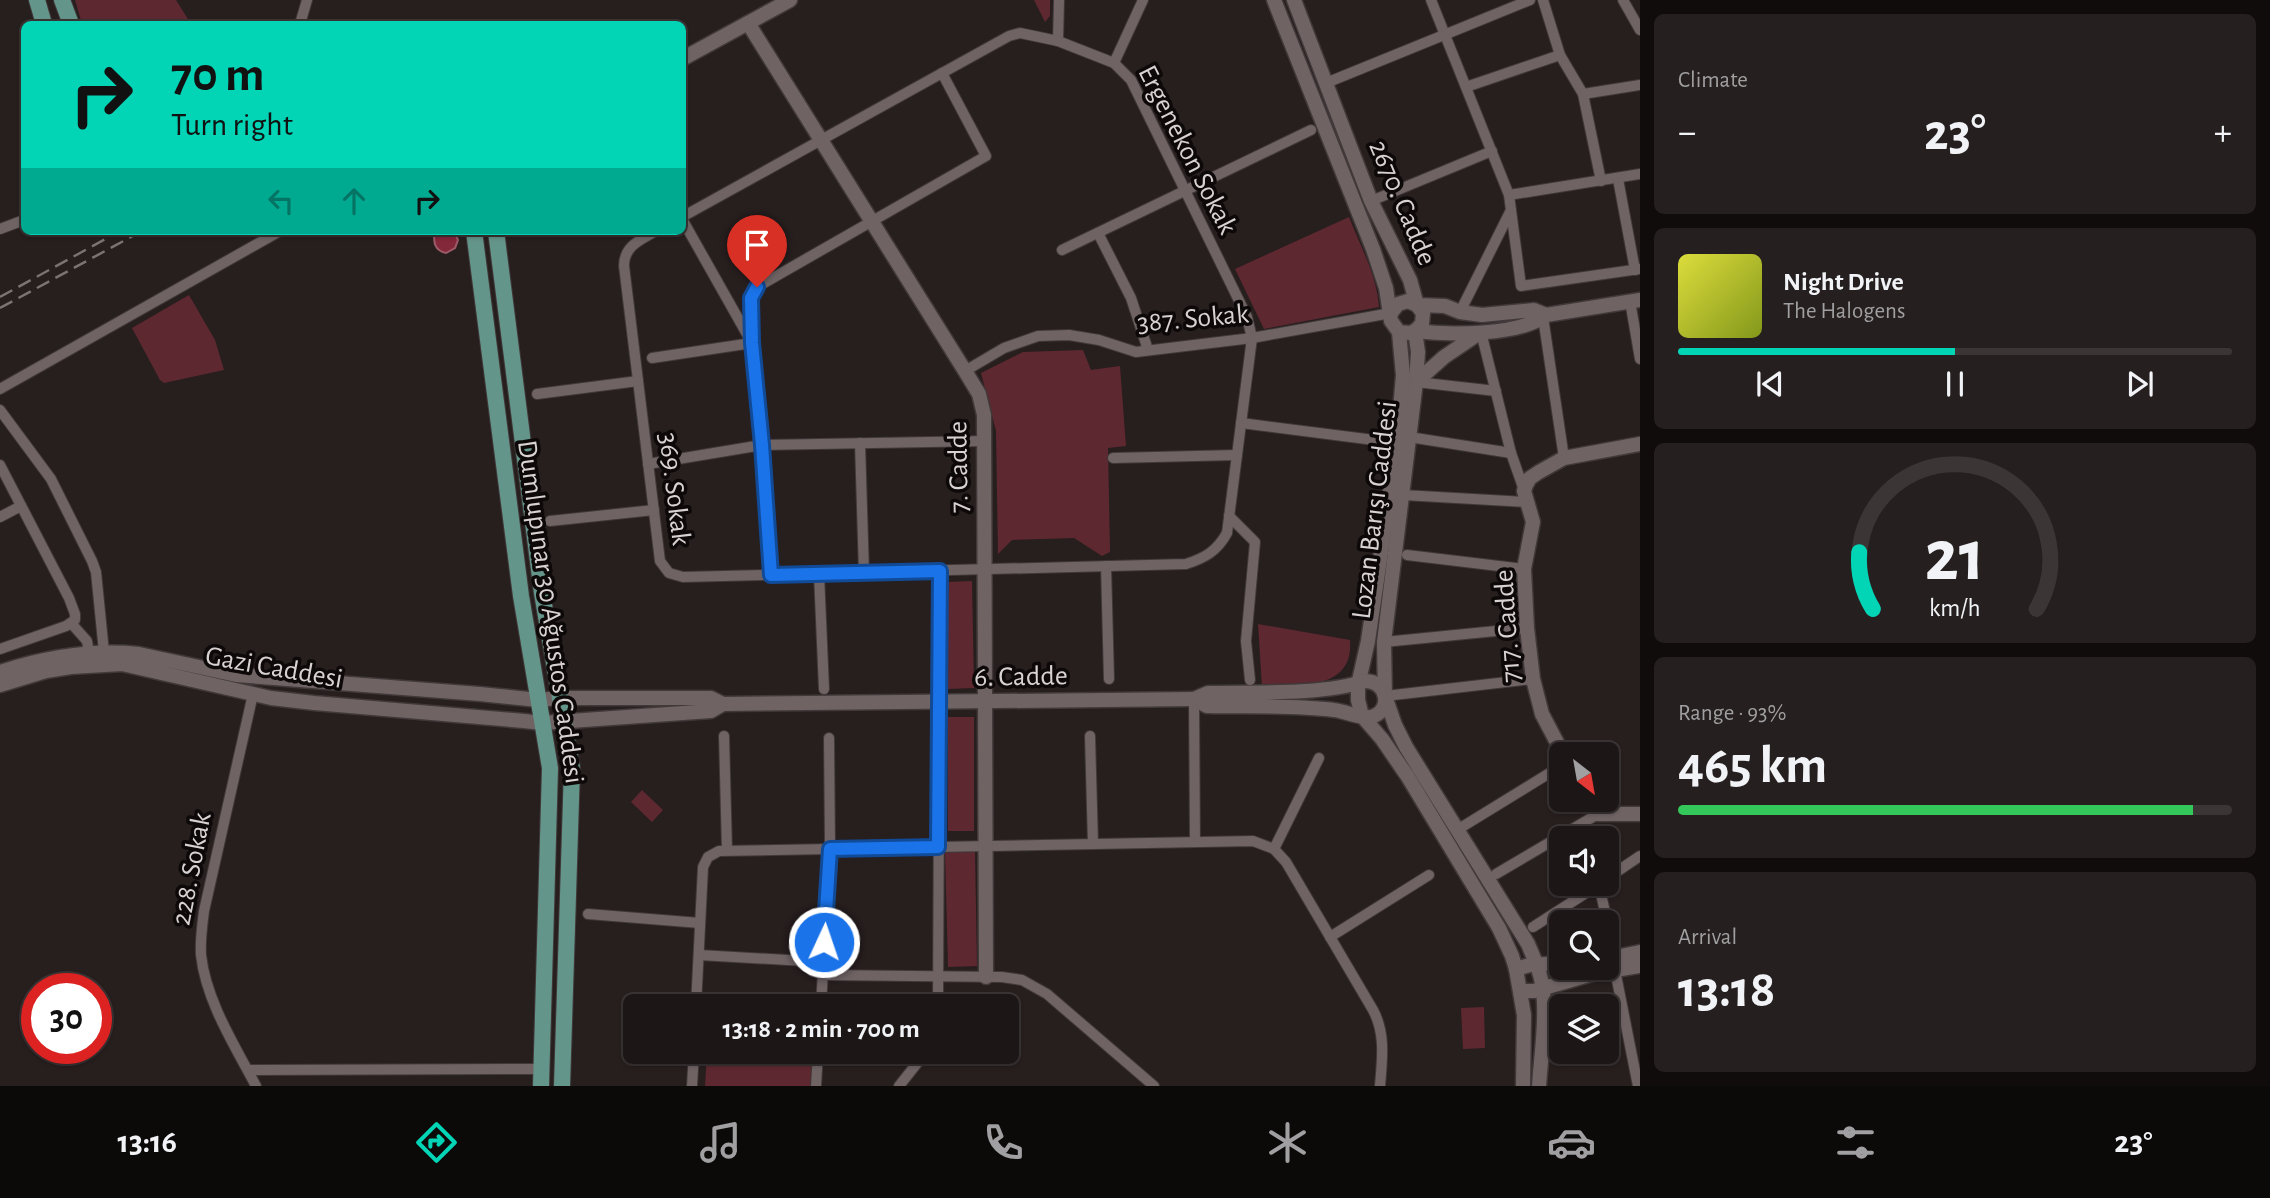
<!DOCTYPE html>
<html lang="en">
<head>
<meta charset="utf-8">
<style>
	:root { --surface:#1d1616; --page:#251f1f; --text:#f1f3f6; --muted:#a09fa1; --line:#3b3535; --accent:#01d5b6 }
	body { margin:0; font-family:"Alegreya Sans",sans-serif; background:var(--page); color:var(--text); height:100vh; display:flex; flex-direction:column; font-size:26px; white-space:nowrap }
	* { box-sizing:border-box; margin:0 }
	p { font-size:23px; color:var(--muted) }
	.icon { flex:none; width:38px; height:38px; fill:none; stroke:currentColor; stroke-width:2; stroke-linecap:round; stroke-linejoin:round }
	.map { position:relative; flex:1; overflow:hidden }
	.panel { display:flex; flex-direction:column; gap:14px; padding:14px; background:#100c0c; width:630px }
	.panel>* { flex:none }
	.hud { position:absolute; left:21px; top:21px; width:665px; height:214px; border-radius:10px; box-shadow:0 2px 5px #0004,0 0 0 2px var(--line); background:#01d5b6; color:#111; overflow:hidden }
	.needle { width:46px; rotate:149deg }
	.fabs { position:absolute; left:1549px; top:742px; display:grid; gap:14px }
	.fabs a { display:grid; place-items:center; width:70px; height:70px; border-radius:10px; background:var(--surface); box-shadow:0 2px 5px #0004,0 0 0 2px var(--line); font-size:35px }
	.speed { position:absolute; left:21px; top:973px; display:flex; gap:14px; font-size:35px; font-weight:700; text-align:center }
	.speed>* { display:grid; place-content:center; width:91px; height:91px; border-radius:50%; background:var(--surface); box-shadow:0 2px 5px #0004,0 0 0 2px var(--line); line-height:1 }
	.speed .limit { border:10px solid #d22; background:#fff; color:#111 }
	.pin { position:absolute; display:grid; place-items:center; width:60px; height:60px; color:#fff; margin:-72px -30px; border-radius:50% 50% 50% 0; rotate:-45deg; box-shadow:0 0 7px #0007 }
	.pin .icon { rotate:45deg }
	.me { position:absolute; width:77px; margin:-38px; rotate:3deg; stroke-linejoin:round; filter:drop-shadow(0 0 5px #0008) }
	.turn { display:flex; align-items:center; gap:24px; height:147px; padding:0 35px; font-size:32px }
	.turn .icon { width:91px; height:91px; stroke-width:2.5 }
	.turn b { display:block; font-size:49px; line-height:60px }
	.lanes { display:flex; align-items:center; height:66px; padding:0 35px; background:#0003; justify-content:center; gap:35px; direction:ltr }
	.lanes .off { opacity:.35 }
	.big { font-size:52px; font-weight:600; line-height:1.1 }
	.panel .card { flex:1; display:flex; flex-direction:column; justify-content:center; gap:10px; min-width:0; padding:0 24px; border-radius:10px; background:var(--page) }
	.panel .dial { align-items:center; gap:0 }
	.dial svg { height:182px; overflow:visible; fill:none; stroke:var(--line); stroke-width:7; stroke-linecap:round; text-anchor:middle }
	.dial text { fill:var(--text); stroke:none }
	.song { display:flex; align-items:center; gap:21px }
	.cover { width:84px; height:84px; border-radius:10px; background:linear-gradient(135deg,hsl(60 70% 55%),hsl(70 70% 35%)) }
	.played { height:7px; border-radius:4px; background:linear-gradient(90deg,var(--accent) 50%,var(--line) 50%) }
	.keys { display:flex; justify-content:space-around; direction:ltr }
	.heat { display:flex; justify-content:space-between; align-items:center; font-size:38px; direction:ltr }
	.charge { height:10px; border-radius:5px; background:linear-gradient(90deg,#34c759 93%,var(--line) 0) }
	.trip { position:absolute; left:623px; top:994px; width:396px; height:70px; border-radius:10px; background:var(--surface); box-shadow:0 2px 5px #0004,0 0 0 2px var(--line); font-weight:600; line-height:70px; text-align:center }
	.tab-bar { display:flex; height:112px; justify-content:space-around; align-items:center; background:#0c0909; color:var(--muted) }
	.tab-bar .icon { width:49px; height:49px }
	.tab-bar .on { color:var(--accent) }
	.tab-bar b { font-size:32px; color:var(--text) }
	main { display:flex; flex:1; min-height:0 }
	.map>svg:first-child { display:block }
	.green { fill:#5e2830 }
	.water { fill:#83273a; stroke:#9d5a68; stroke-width:2 }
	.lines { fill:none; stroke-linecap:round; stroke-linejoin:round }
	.street-casing { stroke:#403839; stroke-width:12 }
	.secondary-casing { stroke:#403839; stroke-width:17 }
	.primary-casing { stroke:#403839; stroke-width:18 }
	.street { stroke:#6f6364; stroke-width:10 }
	.secondary { stroke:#6f6364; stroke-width:14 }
	.primary { stroke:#64958a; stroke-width:16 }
	.rail { stroke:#7b7374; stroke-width:2.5; stroke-dasharray:14 7; stroke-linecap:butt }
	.route-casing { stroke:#114b97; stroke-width:18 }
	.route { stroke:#1a73e8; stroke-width:12 }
	.labels { text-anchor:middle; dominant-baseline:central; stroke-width:7; stroke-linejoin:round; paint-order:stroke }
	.street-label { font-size:28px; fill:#d9d2d3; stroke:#0d0909 }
</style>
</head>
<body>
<main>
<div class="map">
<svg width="1640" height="1086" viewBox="0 0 1640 1086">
	<rect width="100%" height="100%" fill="#271e1e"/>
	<g class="green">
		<polygon points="75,0 176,0 191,24 82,24"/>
		<polygon points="1034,0 1050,0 1050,16 1045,22"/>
		<path d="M1349,217c11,28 28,59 30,90l-115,22 -29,-60z"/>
		<polygon points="189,295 215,340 224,370 164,383 160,380 132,328"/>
		<polygon points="1083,350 1091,370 1120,366 1126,446 1108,448 1110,552 1102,556 1074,538 1012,540 998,554 996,431 981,373 1023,352"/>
		<polygon points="972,581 974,688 948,689 946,582"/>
		<path d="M1258,624l92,16c4,52 -52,44 -88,47z"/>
		<rect x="948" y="717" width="26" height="114"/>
		<polygon points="642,790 663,810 652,822 631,802"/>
		<polygon points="945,851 975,851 977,966 948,967"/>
		<polygon points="1484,1007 1485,1048 1463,1049 1461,1008"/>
		<polygon points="707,1054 814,1058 812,1086 705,1086"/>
	</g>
	<path class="water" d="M434,231h20l4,9 -3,8 -9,5c-13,-3 -12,-12 -12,-22z"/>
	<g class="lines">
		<g class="street-casing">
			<g id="street">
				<polyline points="1431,0 1509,195 1521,286 1640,269"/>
				<polyline points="1543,0 1560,55 1583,94 1601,181"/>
				<polyline points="1623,0 1640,30"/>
				<polyline points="300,24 307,0"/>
				<polyline points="1058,41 1059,0"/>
				<polyline points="1114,63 1143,0"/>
				<polyline points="1326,83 1530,0"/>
				<polyline points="1466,87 1560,55"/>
				<polyline points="1583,94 1640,85"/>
				<polyline points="1618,179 1635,270"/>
				<polyline points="1509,195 1640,174"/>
				<polyline points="1371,201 1492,151"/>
				<polyline points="682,219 752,343 762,445 771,575"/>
				<polyline points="0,229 24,220"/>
				<path d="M656,231c-16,9 -32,15 -32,35l36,295 9,12 14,4 503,-13c19,-6 31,-13 41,-31l25,-195 -5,-21 -116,-237 -17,-17 -56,-22 -38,-8 -11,3 -327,181"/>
				<polyline points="1098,233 1131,298 1148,350"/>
				<polyline points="1062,250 1311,130"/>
				<polyline points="1630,301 1640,359"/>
				<polyline points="1460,312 1511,210"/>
				<polyline points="1543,317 1564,458"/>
				<polyline points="1481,332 1511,453 1524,490"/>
				<polyline points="652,358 752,343 751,298 757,287 986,156 942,73"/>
				<polyline points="965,371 1004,348 1038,336 1069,335 1099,340 1136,352 1252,338 1391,313"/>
				<polyline points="1416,382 1496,391"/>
				<polyline points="0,389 280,231"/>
				<polyline points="537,394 638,381"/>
				<polyline points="0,410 51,479 92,561 96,572 104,652"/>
				<polyline points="1241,423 1382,441"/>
				<polyline points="1409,437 1511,453"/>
				<polyline points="860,443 864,573"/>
				<polyline points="1113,458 1237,455"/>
				<polyline points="648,464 762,445 985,441"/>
				<polyline points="0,465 69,598 75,614 75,620 66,626 0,649"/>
				<polyline points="1403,495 1528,502"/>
				<polyline points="1229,516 1255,542 1246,641 1250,680"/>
				<polyline points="0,517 21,506"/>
				<polyline points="550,521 654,510"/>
				<polyline points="1407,555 1524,569"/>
				<polyline points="1106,566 1109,679"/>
				<polyline points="819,574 824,689"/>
				<polyline points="71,623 87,641 89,653"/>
				<polyline points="1384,642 1527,628"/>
				<path d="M253,694l-49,217c-2,15 -4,29 -3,44 5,46 34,91 55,131"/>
				<polyline points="1385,696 1533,679"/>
				<polyline points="1194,699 1195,842"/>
				<polyline points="724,736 727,850"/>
				<polyline points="1090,736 1093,844"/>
				<polyline points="1457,830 1561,766"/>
				<polyline points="1274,849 1319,758"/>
				<polyline points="1496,874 1598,814"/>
				<polyline points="1606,879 1640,856"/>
				<polyline points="1599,885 1615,957"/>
				<polyline points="588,914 700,923"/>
				<polyline points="1533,927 1600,884"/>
				<polyline points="1330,937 1429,875"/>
				<polyline points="699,955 823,962"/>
				<polyline points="1615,970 1638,1086"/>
				<polyline points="822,975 1002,977 1022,980 1047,994 1154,1086"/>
				<path d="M696,1006l7,-139 5,-10 11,-6 534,-10 21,8 12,13 87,148c13,24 9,50 7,76"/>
				<polyline points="821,1006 830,848 829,738"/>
				<polyline points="938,1006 940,571"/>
				<polyline points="248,1070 541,1069"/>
				<polyline points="692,1086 694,1052"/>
				<polyline points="816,1086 818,1052"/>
				<polyline points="899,1086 926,1052"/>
			</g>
		</g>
		<g class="secondary-casing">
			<g id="secondary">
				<polyline points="1274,0 1373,249 1386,288 1391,321 1399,332 1410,333 1415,331 1422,324 1423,313 1417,305 1410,280 1371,201 1294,0"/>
				<polyline points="748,23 965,371 979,394 984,415 986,977"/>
				<polyline points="682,59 790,0"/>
				<path d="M1391,313l7,-9 10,-3 9,4 28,1 15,6 22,3 52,-5 12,5c-26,21 -98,20 -131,16"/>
				<polyline points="1546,315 1640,300"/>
				<path d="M1415,331l3,21 -2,30 -32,260 1,54 10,29 11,22 122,197c4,10 9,20 12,31 9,32 1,78 -1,111"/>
				<polyline points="1399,332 1403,375 1397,444 1368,641 1358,685 1358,700 1362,716 1382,739 1408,777 1499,928 1512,956 1516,969 1524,1015 1523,1086"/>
				<polyline points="1416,382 1444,357 1478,334"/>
				<path d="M0,672c46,-15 91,-23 139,-18l97,21 244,19 58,6 22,-2h151l12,6 -12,7 -169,12 -18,-2 -210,-18 -43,-5 -149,-34 -51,3 -25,4 -46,14"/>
				<path d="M1365,681c23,0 28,30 6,36 -11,2 -26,-6 -37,-7 -42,-5 -85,-3 -127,-4l-13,-7 14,-6c46,-1 116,2 157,-12z"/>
				<polyline points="723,704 1194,699"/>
				<polyline points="1563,754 1542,714 1533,679 1527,628 1524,569 1533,522 1524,491 1526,485 1530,478 1539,472 1564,458 1640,444"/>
				<polyline points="1590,800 1598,814 1640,814"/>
				<polyline points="1606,959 1640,952"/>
				<polyline points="1516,969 1530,965 1561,963"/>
				<polyline points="1521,991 1534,991 1592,974 1640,966"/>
			</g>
		</g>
		<g class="primary-casing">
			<g id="primary">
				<polyline points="37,0 44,24"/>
				<polyline points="62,0 71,24"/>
				<polyline points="474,231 521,596 550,768 541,1086"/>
				<polyline points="496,231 542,593 572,768 562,1086"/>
			</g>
		</g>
		<use href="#street" class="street"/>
		<use href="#secondary" class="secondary"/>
		<use href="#primary" class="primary"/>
		<g class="rail">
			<polyline points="0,297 120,231"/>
			<polyline points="0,308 142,231"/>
		</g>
	</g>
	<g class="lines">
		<g class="route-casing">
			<polyline id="route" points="757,287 751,298 752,343 762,445 771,575 940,571 938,847 830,849 824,942"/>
		</g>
		<use href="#route" class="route"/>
	</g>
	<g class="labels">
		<g class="street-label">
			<text transform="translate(1187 150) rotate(63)">Ergenekon Sokak</text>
			<text transform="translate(1402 203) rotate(67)">2670. Cadde</text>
			<text transform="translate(1193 319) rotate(-5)">387. Sokak</text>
			<text transform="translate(959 467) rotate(-91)">7. Cadde</text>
			<text transform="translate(674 489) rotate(83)">369. Sokak</text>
			<text transform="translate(1375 510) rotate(-83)">Lozan Barışı Caddesi</text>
			<text transform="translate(550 612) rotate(82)">Dumlupınar 30 Ağustos Caddesi</text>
			<text transform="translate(1508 626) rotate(-94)">717. Cadde</text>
			<text transform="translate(274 668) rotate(10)">Gazi Caddesi</text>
			<text transform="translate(1021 677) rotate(-1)">6. Cadde</text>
			<text transform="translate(192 869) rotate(-79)">228. Sokak</text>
		</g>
	</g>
</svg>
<div class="fabs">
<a><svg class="needle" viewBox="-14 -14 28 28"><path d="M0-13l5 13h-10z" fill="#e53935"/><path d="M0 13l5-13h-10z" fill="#a09fa1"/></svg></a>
<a><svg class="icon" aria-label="sound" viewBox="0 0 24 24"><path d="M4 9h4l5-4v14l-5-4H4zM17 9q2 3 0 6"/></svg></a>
<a><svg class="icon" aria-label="search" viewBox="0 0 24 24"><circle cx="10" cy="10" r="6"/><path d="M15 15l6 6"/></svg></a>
<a><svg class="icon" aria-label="layers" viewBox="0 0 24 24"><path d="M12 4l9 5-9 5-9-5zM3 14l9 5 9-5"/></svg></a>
</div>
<div class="speed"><div class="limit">30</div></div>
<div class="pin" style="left:757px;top:287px;background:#d93025"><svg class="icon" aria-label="arrive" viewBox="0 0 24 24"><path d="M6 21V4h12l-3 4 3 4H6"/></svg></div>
<svg class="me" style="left:824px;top:942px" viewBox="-20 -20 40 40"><circle r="17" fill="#1a73e8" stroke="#fff" stroke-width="3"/><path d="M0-11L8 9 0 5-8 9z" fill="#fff"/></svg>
<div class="trip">13:18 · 2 min · 700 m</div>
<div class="hud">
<div class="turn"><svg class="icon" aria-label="right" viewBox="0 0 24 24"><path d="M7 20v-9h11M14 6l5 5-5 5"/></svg><div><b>70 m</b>Turn right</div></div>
<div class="lanes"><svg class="icon off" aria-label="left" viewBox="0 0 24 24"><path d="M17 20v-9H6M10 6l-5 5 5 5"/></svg><svg class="icon off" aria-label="ahead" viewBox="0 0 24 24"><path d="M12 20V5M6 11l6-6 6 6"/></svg><svg class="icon" aria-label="right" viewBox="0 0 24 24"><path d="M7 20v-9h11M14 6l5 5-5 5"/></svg></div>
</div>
</div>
<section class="panel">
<div class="card"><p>Climate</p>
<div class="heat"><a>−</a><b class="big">23°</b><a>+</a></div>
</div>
<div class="card">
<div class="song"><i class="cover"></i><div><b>Night Drive</b><p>The Halogens</p></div></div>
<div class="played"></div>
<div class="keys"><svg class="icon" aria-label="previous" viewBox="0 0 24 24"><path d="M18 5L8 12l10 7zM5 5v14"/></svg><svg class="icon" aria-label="pause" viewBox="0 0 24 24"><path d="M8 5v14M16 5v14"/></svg><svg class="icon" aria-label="next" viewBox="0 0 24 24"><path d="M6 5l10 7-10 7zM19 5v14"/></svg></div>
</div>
<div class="card dial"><svg viewBox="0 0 100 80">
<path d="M14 69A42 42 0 1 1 86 69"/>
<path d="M14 69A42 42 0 0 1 8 44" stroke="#01d5b6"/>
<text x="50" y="56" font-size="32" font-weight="700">21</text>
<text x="50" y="72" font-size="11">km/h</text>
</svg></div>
<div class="card"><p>Range · 93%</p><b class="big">465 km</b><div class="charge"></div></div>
<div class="card"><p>Arrival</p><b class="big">13:18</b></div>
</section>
</main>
<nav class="tab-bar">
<b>13:16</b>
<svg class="icon on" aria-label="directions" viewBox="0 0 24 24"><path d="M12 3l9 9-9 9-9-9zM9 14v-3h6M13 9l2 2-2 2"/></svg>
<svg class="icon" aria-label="music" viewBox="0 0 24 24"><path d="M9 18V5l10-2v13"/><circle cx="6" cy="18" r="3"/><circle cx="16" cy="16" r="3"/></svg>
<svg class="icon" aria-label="phone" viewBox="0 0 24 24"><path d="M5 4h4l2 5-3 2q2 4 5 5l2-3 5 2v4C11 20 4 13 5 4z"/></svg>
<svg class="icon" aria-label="climate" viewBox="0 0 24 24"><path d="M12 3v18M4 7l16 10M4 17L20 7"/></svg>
<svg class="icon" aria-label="car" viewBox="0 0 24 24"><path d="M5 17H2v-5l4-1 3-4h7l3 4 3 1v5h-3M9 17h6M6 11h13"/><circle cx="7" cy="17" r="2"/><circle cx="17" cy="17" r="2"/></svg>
<svg class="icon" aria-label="filters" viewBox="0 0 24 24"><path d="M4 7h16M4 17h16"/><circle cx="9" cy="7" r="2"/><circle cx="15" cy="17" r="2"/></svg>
<b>23°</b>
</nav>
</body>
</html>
